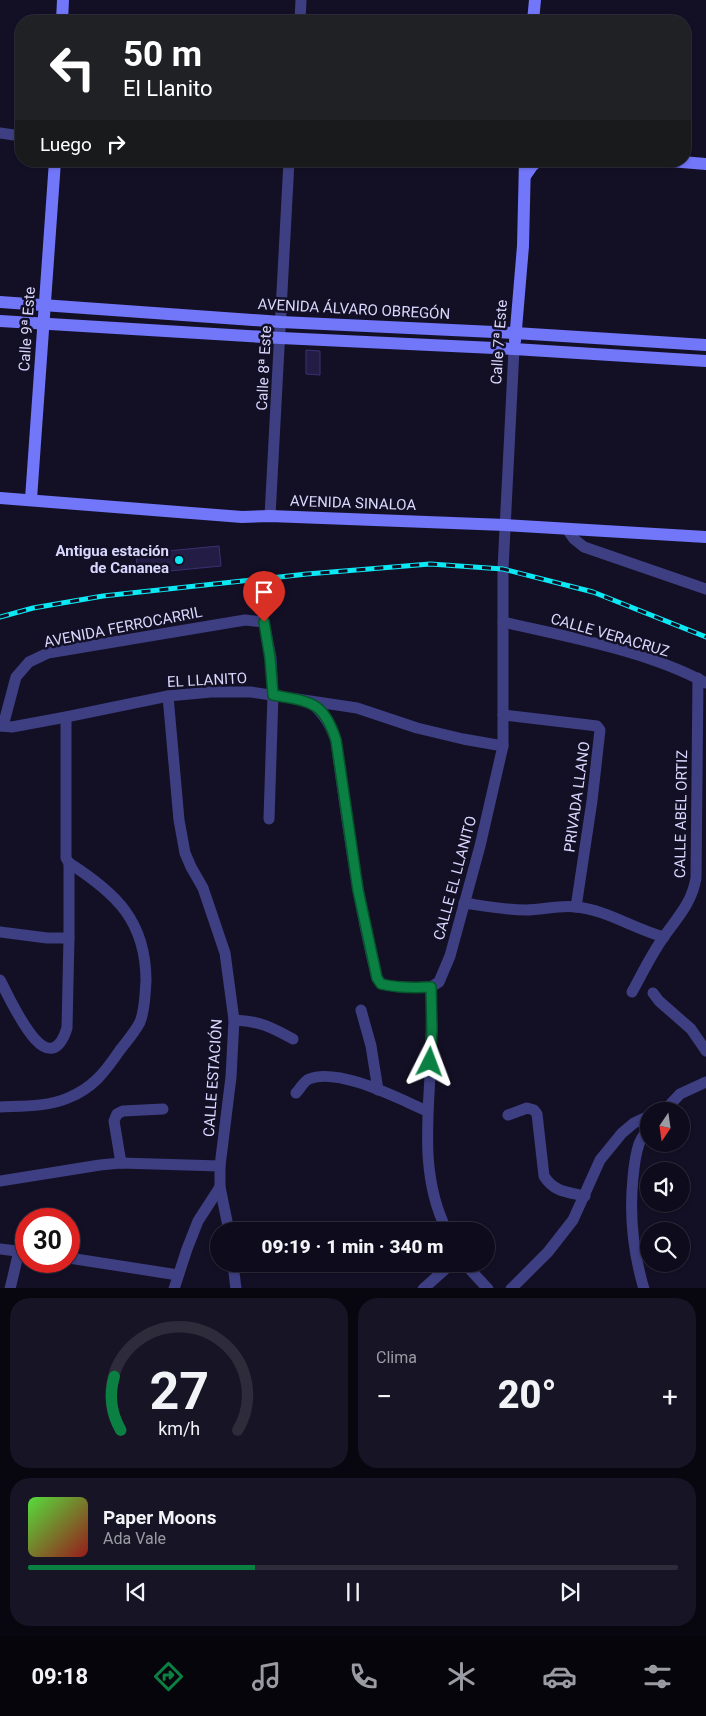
<!DOCTYPE html>
<html lang="es">
<head>
<meta charset="utf-8">
<style>
	:root { --surface:#0e0c1c; --page:#171525; --text:#f1f3f6; --muted:#9b9ba3; --line:#2e2c3b; --accent:#0b8043 }
	body { margin:0; font-family:Roboto,sans-serif; background:var(--page); color:var(--text); height:100vh; display:flex; flex-direction:column; font-size:19px; white-space:nowrap }
	* { box-sizing:border-box; margin:0 }
	p { font-size:16px; color:var(--muted) }
	.icon { flex:none; width:28px; height:28px; fill:none; stroke:currentColor; stroke-width:2; stroke-linecap:round; stroke-linejoin:round }
	.map { position:relative; height:1288px; overflow:hidden }
	.side { display:flex; flex-direction:column; gap:10px; padding:10px; background:#08070f; flex:1 }
	.side>* { flex:none }
	.top-card { position:absolute; left:15px; top:15px; width:676px; height:152px; border-radius:20px; box-shadow:0 1px 4px #0004,0 0 0 1px var(--line); background:#202124; color:#fff; overflow:hidden }
	.needle { width:32px; rotate:193deg }
	.fabs { position:absolute; left:640px; top:1102px; display:grid; gap:10px }
	.fabs a { display:grid; place-items:center; width:50px; height:50px; border-radius:50%; background:var(--surface); box-shadow:0 1px 4px #0004,0 0 0 1px var(--line); font-size:25px }
	.speed { position:absolute; left:15px; top:1208px; display:flex; gap:10px; font-size:25px; font-weight:700; text-align:center }
	.speed>* { display:grid; place-content:center; width:65px; height:65px; border-radius:50%; background:var(--surface); box-shadow:0 1px 4px #0004,0 0 0 1px var(--line); line-height:1 }
	.speed .limit { border:8px solid #d22; background:#fff; color:#111 }
	.pin { position:absolute; display:grid; place-items:center; width:42px; height:42px; color:#fff; margin:-51px -21px; border-radius:50% 50% 50% 0; rotate:-45deg; box-shadow:0 0 5px #0007 }
	.pin .icon { rotate:45deg }
	.me { position:absolute; width:55px; margin:-28px; rotate:3deg; stroke-linejoin:round; filter:drop-shadow(0 0 4px #0008) }
	.turn { display:flex; align-items:center; gap:18px; height:105px; padding:0 25px; font-size:22px }
	.turn .icon { width:65px; height:65px; stroke-width:2.5 }
	.turn b { display:block; font-size:35px; line-height:42px }
	.then { display:flex; align-items:center; height:48px; padding:0 25px; background:#0003; gap:10px; font-size:19px }
	.big { font-size:38px; font-weight:800; line-height:1.1 }
	.side .tile { flex:1; display:flex; flex-direction:column; justify-content:center; gap:8px; min-width:0; padding:0 18px; border-radius:20px; background:var(--page) }
	.side .dial { align-items:center; gap:0 }
	.dial svg { height:130px; overflow:visible; fill:none; stroke:var(--line); stroke-width:7; stroke-linecap:round; text-anchor:middle }
	.dial text { fill:var(--text); stroke:none }
	.song { display:flex; align-items:center; gap:15px }
	.cover { width:60px; height:60px; border-radius:8px; background:linear-gradient(135deg,hsl(110 70% 55%),hsl(0 70% 35%)) }
	.played { height:5px; border-radius:2px; background:linear-gradient(90deg,var(--accent) 35%,var(--line) 35%) }
	.keys { display:flex; justify-content:space-around; direction:ltr }
	.heat { display:flex; justify-content:space-between; align-items:center; font-size:28px; direction:ltr }
	.side .tiles { flex:1; display:grid; gap:10px; grid-template-columns:1fr 1fr }
	.tile:last-child { grid-column:span 2 }
	.trip { position:absolute; left:210px; top:1222px; width:285px; height:50px; border-radius:25px; background:var(--surface); box-shadow:0 1px 4px #0004,0 0 0 1px var(--line); font-weight:800; line-height:50px; text-align:center }
	.dock { display:flex; height:80px; justify-content:space-around; align-items:center; background:#06050b; color:var(--muted) }
	.dock .icon { width:35px; height:35px }
	.dock .selected { color:var(--accent) }
	.dock b { font-size:22px; color:var(--text) }
	.map>svg:first-child { display:block }
	.building { fill:#231d46; stroke:#3a3071 }
	.lines { fill:none; stroke-linecap:round; stroke-linejoin:round }
	.street { stroke:#3e3f82; stroke-width:11 }
	.secondary { stroke:#7276f9; stroke-width:12 }
	.rail-casing { stroke:#0ce9f4; stroke-width:5 }
	.rail { stroke:#131026; stroke-width:3; stroke-dasharray:9; stroke-linecap:butt }
	.route-casing { stroke:#07532c; stroke-width:12 }
	.route { stroke:#0b8043; stroke-width:9 }
	.poi-dot { fill:#0ce9f4; stroke:#131026; stroke-width:2 }
	.labels { text-anchor:middle; dominant-baseline:central; stroke-width:5; stroke-linejoin:round; paint-order:stroke }
	.street-label { font-size:15px; fill:#d9d7fd; stroke:#131026 }
	.poi-label { font-size:15px; font-weight:bold; fill:#d9d7fd; stroke:#131026; text-anchor:end }
</style>
</head>
<body>
<div class="map">
<svg width="706" height="1289" viewBox="0 0 706 1289">
	<rect width="100%" height="100%" fill="#131026"/>
	<g class="building">
		<polygon points="306,350 320,351 320,375 306,374"/>
		<polygon points="219,546 221,566 138,574 136,554"/>
	</g>
	<g class="lines">
		<g class="street">
			<polyline points="300,21 301,0"/>
			<polyline points="0,133 21,136"/>
			<polyline points="270,516 289,161"/>
			<polyline points="567,529 574,539 584,547 706,589"/>
			<path d="M503,622c65,15 145,29 203,61"/>
			<polyline points="168,696 179,820 185,853 191,867 203,888 225,953 234,1020 231,1077 220,1166 220,1187 229,1231"/>
			<path d="M311,702c13,13 19,21 25,39 11,79 21,159 41,237l4,6c17,4 33,4 50,3"/>
			<polyline points="503,715 589,725 597,726 600,730 592,801 576,907"/>
			<polyline points="0,726 12,727 66,717 168,696 211,692 251,692 357,708 417,728 463,739 503,746"/>
			<polyline points="3,726 16,677 29,662 48,653 245,620 264,622 271,658 273,695 269,819"/>
			<path d="M464,903c20,3 41,7 62,7 16,0 33,-5 50,-3 31,3 58,22 88,30"/>
			<polyline points="0,932 47,938 69,938"/>
			<path d="M0,980c10,18 48,108 67,48l2,-90v-75"/>
			<path d="M632,992c10,-18 19,-37 31,-54 14,-20 29,-35 33,-60l2,-200"/>
			<polyline points="653,993 659,1001 691,1029 706,1051"/>
			<polyline points="361,1010 371,1046 378,1090"/>
			<path d="M234,1020c26,1 37,7 59,19"/>
			<path d="M296,1093c4,-4 8,-12 13,-14 30,-12 90,20 118,32"/>
			<path d="M0,1107c22,-1 47,0 68,-9 25,-10 37,-26 52,-48 7,-9 15,-18 20,-28 5,-12 5,-28 6,-41 0,-60 -30,-88 -77,-118l-3,-5v-141"/>
			<polyline points="664,1111 680,1094 706,1082"/>
			<path d="M508,1115l19,-7 7,2 3,4 7,62c10,16 23,16 41,20"/>
			<polyline points="121,1163 114,1121 117,1114 123,1111 163,1109"/>
			<polyline points="0,1181 100,1165 121,1163 220,1166"/>
			<path d="M447,1231c-25,-50 -20,-102 -17,-155 1,-30 2,-59 1,-89l8,-5 11,-26 30,-110 23,-100v-177l11,-220"/>
			<polyline points="0,1249 25,1252"/>
			<polyline points="69,1258 178,1275"/>
			<polyline points="233,1264 236,1289"/>
			<polyline points="465,1264 488,1289"/>
			<polyline points="10,1289 19,1251"/>
			<polyline points="174,1289 187,1249 198,1221 220,1187"/>
			<polyline points="423,1289 451,1264"/>
			<polyline points="511,1289 548,1252 573,1220 600,1160 622,1133 634,1123 649,1116"/>
			<path d="M644,1289c-11,-37 -15,-72 -11,-111 1,-11 2,-23 6,-34 2,-5 6,-11 10,-16"/>
		</g>
		<g class="secondary">
			<polyline points="62,21 63,0"/>
			<polyline points="533,21 535,0"/>
			<polyline points="670,161 706,164"/>
			<polyline points="525,176 532,166 538,161"/>
			<polyline points="0,302 281,322 515,333 706,345"/>
			<polyline points="0,321 281,338 514,349 706,361"/>
			<polyline points="515,341 523,246 525,161"/>
			<polyline points="0,498 242,517 270,516 505,525 706,537"/>
			<polyline points="31,499 55,161"/>
		</g>
		<g class="rail-casing">
			<polyline id="rail" points="0,617 33,608 103,596 307,574 430,564 503,569 593,592 706,637"/>
		</g>
		<use href="#rail" class="rail"/>
	</g>
	<g class="lines">
		<g class="route-casing">
			<path id="route" d="M264,622l6,36 3,37c37,7 50,5 63,45l22,150 19,88 4,6c17,4 33,4 50,3l1,43 -2,32"/>
		</g>
		<use href="#route" class="route"/>
	</g>
	<circle class="poi-dot" cx="179" cy="560" r="5"/>
	<g class="labels">
		<g class="street-label">
			<text transform="translate(354 309) rotate(3)">AVENIDA ÁLVARO OBREGÓN</text>
			<text transform="translate(27 329) rotate(-86)">Calle 9ª Este</text>
			<text transform="translate(499 342) rotate(-86)">Calle 7ª Este</text>
			<text transform="translate(264 368) rotate(-87)">Calle 8ª Este</text>
			<text transform="translate(353 503) rotate(2)">AVENIDA SINALOA</text>
			<text transform="translate(123 627) rotate(-11)">AVENIDA FERROCARRIL</text>
			<text transform="translate(610 635) rotate(16)">CALLE VERACRUZ</text>
			<text transform="translate(207 680) rotate(-3)">EL LLANITO</text>
			<text transform="translate(577 797) rotate(-82)">PRIVADA LLANO</text>
			<text transform="translate(681 814) rotate(-89)">CALLE ABEL ORTIZ</text>
			<text transform="translate(455 878) rotate(-75)">CALLE EL LLANITO</text>
			<text transform="translate(213 1078) rotate(-86)">CALLE ESTACIÓN</text>
		</g>
		<g class="poi-label">
			<text x="169" y="551">Antigua estación<tspan x="169" dy="17">de Cananea</tspan></text>
		</g>
	</g>
</svg>
<div class="fabs">
<a><svg class="needle" viewBox="-14 -14 28 28"><path d="M0-13l5 13h-10z" fill="#e53935"/><path d="M0 13l5-13h-10z" fill="#9b9ba3"/></svg></a>
<a><svg class="icon" aria-label="sound" viewBox="0 0 24 24"><path d="M4 9h4l5-4v14l-5-4H4zM17 9q2 3 0 6"/></svg></a>
<a><svg class="icon" aria-label="search" viewBox="0 0 24 24"><circle cx="10" cy="10" r="6"/><path d="M15 15l6 6"/></svg></a>
</div>
<div class="speed"><div class="limit">30</div></div>
<div class="pin" style="left:264px;top:622px;background:#d93025"><svg class="icon" aria-label="arrive" viewBox="0 0 24 24"><path d="M6 21V4h12l-3 4 3 4H6"/></svg></div>
<svg class="me" style="left:430px;top:1062px" viewBox="-20 -20 40 40"><path d="M0-17L14 15 0 8-14 15z" fill="#0b8043" stroke="#fff" stroke-width="4"/></svg>
<div class="trip">09:19 · 1 min · 340 m</div>
<div class="top-card">
<div class="turn"><svg class="icon" aria-label="left" viewBox="0 0 24 24"><path d="M17 20v-9H6M10 6l-5 5 5 5"/></svg><div><b>50 m</b>El Llanito</div></div>
<div class="then">Luego<svg class="icon" aria-label="right" viewBox="0 0 24 24"><path d="M7 20v-9h11M14 6l5 5-5 5"/></svg></div>
</div>
</div>
<section class="side">
<div class="tiles">
<div class="tile dial"><svg viewBox="0 0 100 80">
<path d="M14 69A42 42 0 1 1 86 69"/>
<path d="M14 69A42 42 0 0 1 10 36" stroke="#0b8043"/>
<text x="50" y="56" font-size="32" font-weight="700">27</text>
<text x="50" y="72" font-size="11">km/h</text>
</svg></div>
<div class="tile"><p>Clima</p>
<div class="heat"><a>−</a><b class="big">20°</b><a>+</a></div>
</div>
<div class="tile">
<div class="song"><i class="cover"></i><div><b>Paper Moons</b><p>Ada Vale</p></div></div>
<div class="played"></div>
<div class="keys"><svg class="icon" aria-label="previous" viewBox="0 0 24 24"><path d="M18 5L8 12l10 7zM5 5v14"/></svg><svg class="icon" aria-label="pause" viewBox="0 0 24 24"><path d="M8 5v14M16 5v14"/></svg><svg class="icon" aria-label="next" viewBox="0 0 24 24"><path d="M6 5l10 7-10 7zM19 5v14"/></svg></div>
</div>
</div>
</section>
<nav class="dock">
<b>09:18</b>
<svg class="icon selected" aria-label="directions" viewBox="0 0 24 24"><path d="M12 3l9 9-9 9-9-9zM9 14v-3h6M13 9l2 2-2 2"/></svg>
<svg class="icon" aria-label="music" viewBox="0 0 24 24"><path d="M9 18V5l10-2v13"/><circle cx="6" cy="18" r="3"/><circle cx="16" cy="16" r="3"/></svg>
<svg class="icon" aria-label="phone" viewBox="0 0 24 24"><path d="M5 4h4l2 5-3 2q2 4 5 5l2-3 5 2v4C11 20 4 13 5 4z"/></svg>
<svg class="icon" aria-label="climate" viewBox="0 0 24 24"><path d="M12 3v18M4 7l16 10M4 17L20 7"/></svg>
<svg class="icon" aria-label="car" viewBox="0 0 24 24"><path d="M5 17H2v-5l4-1 3-4h7l3 4 3 1v5h-3M9 17h6M6 11h13"/><circle cx="7" cy="17" r="2"/><circle cx="17" cy="17" r="2"/></svg>
<svg class="icon" aria-label="filters" viewBox="0 0 24 24"><path d="M4 7h16M4 17h16"/><circle cx="9" cy="7" r="2"/><circle cx="15" cy="17" r="2"/></svg>
</nav>
</body>
</html>
